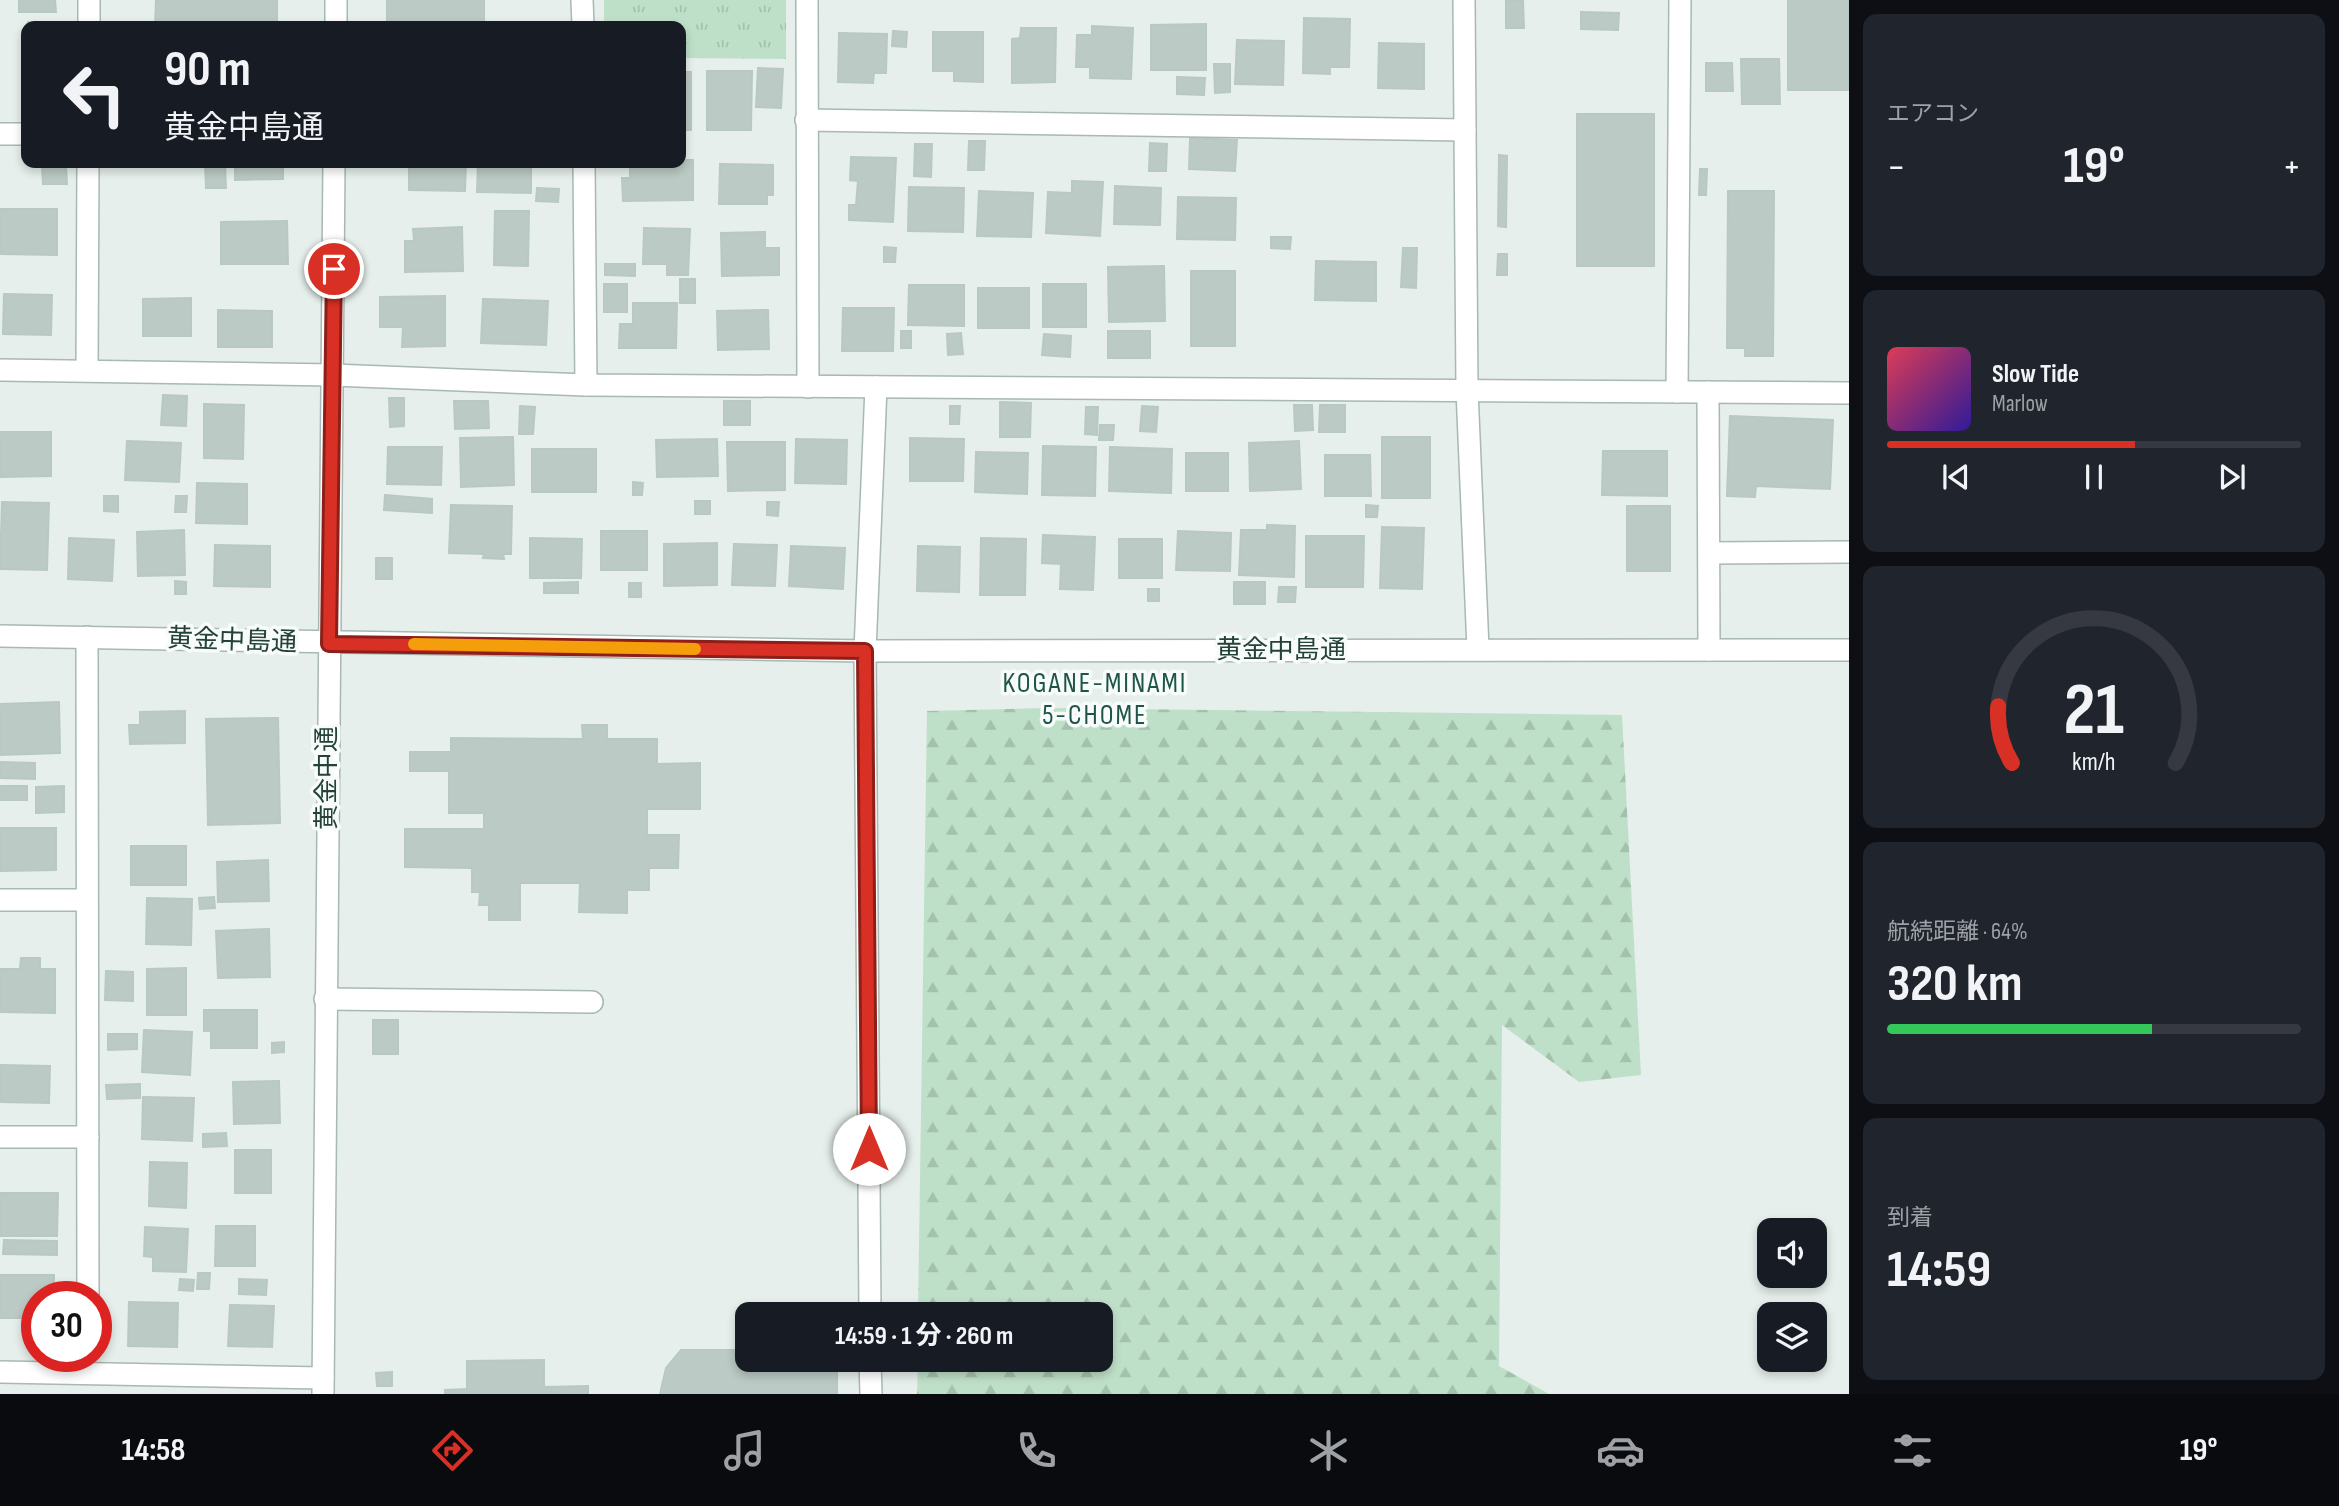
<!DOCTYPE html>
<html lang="ja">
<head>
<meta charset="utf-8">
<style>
	:root { --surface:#171b24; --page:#20242c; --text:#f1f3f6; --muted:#9ea1a6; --line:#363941; --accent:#d93025 }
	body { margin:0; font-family:"Sofia Sans Condensed","Noto Sans JP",sans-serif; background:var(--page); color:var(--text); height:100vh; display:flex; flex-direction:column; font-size:26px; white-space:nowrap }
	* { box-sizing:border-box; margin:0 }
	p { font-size:23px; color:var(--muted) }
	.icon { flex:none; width:38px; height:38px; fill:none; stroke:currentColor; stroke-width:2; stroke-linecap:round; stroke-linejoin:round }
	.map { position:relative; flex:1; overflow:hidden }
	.details { display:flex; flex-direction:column; gap:14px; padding:14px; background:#0d0f14; width:490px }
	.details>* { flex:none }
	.banner { position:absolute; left:21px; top:21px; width:665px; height:147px; border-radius:14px; box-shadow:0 4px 10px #0003; background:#171b24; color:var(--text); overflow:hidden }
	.fabs { position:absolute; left:1757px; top:1218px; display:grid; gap:14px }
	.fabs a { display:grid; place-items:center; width:70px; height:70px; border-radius:14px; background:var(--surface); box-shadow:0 4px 10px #0003; font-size:35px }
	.speed { position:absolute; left:21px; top:1281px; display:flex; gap:14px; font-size:35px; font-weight:700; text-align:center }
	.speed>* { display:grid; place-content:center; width:91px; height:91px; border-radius:50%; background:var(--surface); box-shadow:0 4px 10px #0003; line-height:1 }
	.speed .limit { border:10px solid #d22; background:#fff; color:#111 }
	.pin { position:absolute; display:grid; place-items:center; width:60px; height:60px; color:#fff; margin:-30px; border:4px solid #fff; border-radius:50%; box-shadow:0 2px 7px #0007 }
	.me { position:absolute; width:77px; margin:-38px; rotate:0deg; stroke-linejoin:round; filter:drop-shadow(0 0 5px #0008) }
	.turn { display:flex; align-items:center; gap:24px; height:147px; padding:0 28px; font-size:32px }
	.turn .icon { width:91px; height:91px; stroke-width:2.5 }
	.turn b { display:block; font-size:49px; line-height:60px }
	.big { font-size:52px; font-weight:700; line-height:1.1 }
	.details .tile { flex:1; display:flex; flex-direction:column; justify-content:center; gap:10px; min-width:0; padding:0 24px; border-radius:14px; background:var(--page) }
	.details .dial { align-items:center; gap:0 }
	.dial svg { height:182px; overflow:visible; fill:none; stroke:var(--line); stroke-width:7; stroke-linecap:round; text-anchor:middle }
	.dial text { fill:var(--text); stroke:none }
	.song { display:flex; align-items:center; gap:21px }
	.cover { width:84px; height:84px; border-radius:10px; background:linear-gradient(135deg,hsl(350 70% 55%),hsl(250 70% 35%)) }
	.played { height:7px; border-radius:4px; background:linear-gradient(90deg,var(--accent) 60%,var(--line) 60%) }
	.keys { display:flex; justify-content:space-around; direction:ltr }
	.heat { display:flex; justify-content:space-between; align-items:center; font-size:38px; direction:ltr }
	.charge { height:10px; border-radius:5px; background:linear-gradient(90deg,#34c759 64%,var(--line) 0) }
	.trip { position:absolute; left:735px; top:1302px; width:378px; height:70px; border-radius:14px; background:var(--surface); box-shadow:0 4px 10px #0003; font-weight:700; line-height:70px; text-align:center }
	.tab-bar { display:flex; height:112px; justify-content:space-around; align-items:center; background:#090b0e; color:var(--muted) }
	.tab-bar .icon { width:49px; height:49px }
	.tab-bar .active { color:var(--accent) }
	.tab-bar b { font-size:32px; color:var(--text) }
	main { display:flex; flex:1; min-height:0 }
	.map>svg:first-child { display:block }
	.grass { fill:url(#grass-tufts) }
	.forest { fill:url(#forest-firs) }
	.building { fill:#bbcac4; stroke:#b8c9c2; stroke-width:2 }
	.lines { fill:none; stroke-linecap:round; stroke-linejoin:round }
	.minor-casing { stroke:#a8b8b2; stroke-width:24 }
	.minor { stroke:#fff; stroke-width:21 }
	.route-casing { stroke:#8d1f18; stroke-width:18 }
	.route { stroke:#d93025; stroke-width:12 }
	.slow { stroke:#f59e0b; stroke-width:12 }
	.labels { text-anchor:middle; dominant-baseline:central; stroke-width:7; stroke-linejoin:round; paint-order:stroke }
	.street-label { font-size:26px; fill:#24423a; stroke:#f7fbf9 }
	.neighbourhood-label { font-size:28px; letter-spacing:2px; fill:#1f5548; stroke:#f7fbf9 }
</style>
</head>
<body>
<main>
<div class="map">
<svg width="1849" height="1394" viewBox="0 0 1849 1394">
	<defs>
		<pattern id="grass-tufts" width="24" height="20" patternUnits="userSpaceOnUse" patternTransform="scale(1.75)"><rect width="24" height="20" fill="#bfe0c8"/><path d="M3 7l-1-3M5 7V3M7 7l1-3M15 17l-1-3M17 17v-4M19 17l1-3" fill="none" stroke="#a4c1ad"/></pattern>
		<pattern id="forest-firs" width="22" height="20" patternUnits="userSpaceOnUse" patternTransform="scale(1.75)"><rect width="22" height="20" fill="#bfe0c8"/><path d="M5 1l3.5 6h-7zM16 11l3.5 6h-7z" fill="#a4c1ad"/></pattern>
	</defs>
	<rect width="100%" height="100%" fill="#e6efeb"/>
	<polygon class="grass" points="604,0 786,0 786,59 681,58 681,26 604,26"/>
	<polygon class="forest" points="1047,708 1622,715 1641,1075 1579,1082 1502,1025 1499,1366 1549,1394 917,1394 918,1360 1101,1360 1101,1314 918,1314 927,711"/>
	<g class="building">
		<polygon points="19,0 55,0 56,12 19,12"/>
		<polygon points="156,0 277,0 277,26 155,26"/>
		<rect x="387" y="0" width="97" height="26"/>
		<rect x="1788" y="0" width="61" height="90"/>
		<polygon points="1506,1 1523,1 1524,28 1506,28"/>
		<polygon points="1581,12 1619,13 1618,30 1581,29"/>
		<polygon points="1304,18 1350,19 1349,67 1330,67 1330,74 1303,73"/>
		<polygon points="28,22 67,24 67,26 28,26"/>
		<polygon points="1206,24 1206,70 1151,70 1151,25"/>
		<polygon points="1092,26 1133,28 1131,79 1090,78 1090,67 1076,67 1077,35 1092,35"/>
		<polygon points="1021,28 1056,28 1055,82 1012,83 1012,39 1020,38"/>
		<polygon points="893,31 907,32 906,47 892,46"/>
		<polygon points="933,32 983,32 983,82 954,81 954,71 933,71"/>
		<polygon points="839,33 887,34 886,73 874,73 873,83 838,82"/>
		<polygon points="1237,40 1284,41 1283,85 1235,84"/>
		<polygon points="1379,43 1424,44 1424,89 1378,88"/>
		<polygon points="1741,59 1779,59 1780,104 1742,104"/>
		<polygon points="1706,63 1732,63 1733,91 1706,91"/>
		<polygon points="1214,64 1230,64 1230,92 1215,93"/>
		<polygon points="758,68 783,69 781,108 756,107"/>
		<polygon points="707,71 752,71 751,130 707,130"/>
		<rect x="681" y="72" width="10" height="58"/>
		<polygon points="1177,77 1205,78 1204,95 1177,94"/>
		<rect x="1577" y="114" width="77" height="152"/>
		<polygon points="1190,138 1237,140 1235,171 1189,169"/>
		<polygon points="969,141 985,141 984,170 968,170"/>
		<polygon points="1150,143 1167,144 1166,171 1149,171"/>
		<polygon points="915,144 932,144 931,177 914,176"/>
		<polygon points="1499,155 1507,156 1506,227 1498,226"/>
		<polygon points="851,157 896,158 893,222 849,220 849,205 856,205 858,181 850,180"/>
		<polygon points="681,160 693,160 693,200 623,201 622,178 630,178 630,163 681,163"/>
		<polygon points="205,163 225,163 226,188 206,188"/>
		<polygon points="235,163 283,163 283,179 235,180"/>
		<polygon points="409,163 466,163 465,191 409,190"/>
		<polygon points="478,163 531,163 531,193 477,192"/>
		<polygon points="720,164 773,165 773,195 767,195 767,204 719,204"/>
		<polygon points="66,166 67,184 43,184 42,167"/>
		<polygon points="1700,169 1707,169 1706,195 1699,195"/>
		<polygon points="1072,181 1103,182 1100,236 1046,233 1048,192 1072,193"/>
		<polygon points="1115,186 1161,188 1160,225 1114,224"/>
		<polygon points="909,187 964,188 963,232 908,231"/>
		<polygon points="537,188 559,189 558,202 536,201"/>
		<polygon points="979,191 1033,193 1031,237 977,236"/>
		<polygon points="1728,191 1774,191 1773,356 1745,356 1745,348 1727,348"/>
		<polygon points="1178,197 1236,198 1235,240 1177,239"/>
		<polygon points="0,209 57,209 57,255 0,254"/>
		<polygon points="495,211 529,211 528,266 494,265"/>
		<polygon points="287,221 288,264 221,264 221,222"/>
		<polygon points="462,227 463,271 405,272 405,241 414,241 413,229"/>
		<polygon points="644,228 690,229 688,275 667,275 667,264 643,264"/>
		<polygon points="765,232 765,248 779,248 779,275 722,276 721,233"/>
		<polygon points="1271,237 1291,237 1290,249 1271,248"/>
		<polygon points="884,247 896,248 895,262 884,262"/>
		<polygon points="1403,248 1417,248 1416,288 1401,287"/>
		<polygon points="1498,254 1507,254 1507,275 1497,275"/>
		<polygon points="1316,261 1376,262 1376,301 1315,300"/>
		<polygon points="605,264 635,264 635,276 605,275"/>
		<polygon points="1164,266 1165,321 1109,322 1108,267"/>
		<rect x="1191" y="271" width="44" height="75"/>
		<rect x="680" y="279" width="15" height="24"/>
		<rect x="604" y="284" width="23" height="28"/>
		<rect x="1043" y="284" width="43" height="43"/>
		<polygon points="909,285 964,285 964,326 908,325"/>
		<rect x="978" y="288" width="51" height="40"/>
		<polygon points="4,294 52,295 51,335 3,334"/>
		<polygon points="445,296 445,346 402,347 403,327 380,327 380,297"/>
		<polygon points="191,298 191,336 143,336 143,299"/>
		<polygon points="483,299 548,301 546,345 481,343"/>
		<polygon points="633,303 677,303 676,348 619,348 620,324 633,324"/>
		<polygon points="843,308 894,308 893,351 842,351"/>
		<polygon points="218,310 272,311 272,347 218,347"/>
		<polygon points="768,310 769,349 718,350 717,311"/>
		<rect x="901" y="331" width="10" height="17"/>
		<rect x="1108" y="331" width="42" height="27"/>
		<polygon points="961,333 963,354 948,355 947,334"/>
		<polygon points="1044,334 1071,336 1070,357 1042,355"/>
		<polygon points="163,395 187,396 186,426 161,425"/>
		<polygon points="389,398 404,398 404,426 390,427"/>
		<polygon points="454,401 488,401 489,428 455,429"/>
		<rect x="724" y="401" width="26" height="24"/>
		<polygon points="1000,402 1031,403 1030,437 1000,437"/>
		<polygon points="204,404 244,405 243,459 204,458"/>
		<polygon points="1294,405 1312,405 1313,430 1295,431"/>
		<polygon points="1320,405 1345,405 1345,432 1319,432"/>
		<polygon points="520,406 535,407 533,434 519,434"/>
		<polygon points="950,406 960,406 959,424 950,424"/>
		<polygon points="1142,406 1158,407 1156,432 1140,431"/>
		<polygon points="1086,407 1098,407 1097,435 1085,434"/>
		<polygon points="1730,416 1833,420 1830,489 1756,486 1755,497 1727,496"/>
		<polygon points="1100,425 1114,425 1113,440 1099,440"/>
		<polygon points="0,432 51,432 51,476 0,477"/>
		<polygon points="513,437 514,485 461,487 460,438"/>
		<rect x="1382" y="437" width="48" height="61"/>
		<polygon points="910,438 964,439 963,481 910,481"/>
		<polygon points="717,439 718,476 657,477 656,440"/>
		<polygon points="796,439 847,440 846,484 795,483"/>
		<polygon points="127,441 181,443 179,482 125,480"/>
		<polygon points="1299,441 1301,489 1250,491 1249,443"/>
		<polygon points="727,442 785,442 785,490 728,491"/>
		<polygon points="1043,446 1096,447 1095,496 1042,495"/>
		<polygon points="388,447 442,447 441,485 387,484"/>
		<polygon points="1110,447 1172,449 1171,493 1109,491"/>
		<rect x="532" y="449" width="64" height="43"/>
		<polygon points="1603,451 1667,451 1667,496 1602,495"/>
		<polygon points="976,452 1028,453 1027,494 975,492"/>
		<rect x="1186" y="453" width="42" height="38"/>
		<polygon points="1325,455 1370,455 1371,496 1325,496"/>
		<polygon points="633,482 643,483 642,495 633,495"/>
		<polygon points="197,483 247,484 247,524 196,523"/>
		<polygon points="385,495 432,499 432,513 384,510"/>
		<polygon points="104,496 118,496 118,512 104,511"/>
		<polygon points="176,496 187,496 186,512 175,512"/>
		<rect x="695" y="501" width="15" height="13"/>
		<polygon points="2,502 49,503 47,570 0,569"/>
		<polygon points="767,502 779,502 778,516 767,515"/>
		<polygon points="451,505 512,506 511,554 503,554 504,559 483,558 484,554 449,553"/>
		<polygon points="1366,505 1378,506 1377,517 1366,517"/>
		<rect x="1627" y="506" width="43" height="65"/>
		<polygon points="1267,525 1295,526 1294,577 1239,575 1241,530 1267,530"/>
		<polygon points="1382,527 1424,528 1422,589 1380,588"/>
		<polygon points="184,530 185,575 138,576 137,532"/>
		<rect x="601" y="531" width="46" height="39"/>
		<polygon points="1178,531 1231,533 1230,571 1176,570"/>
		<polygon points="1043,535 1095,537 1093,590 1060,589 1061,564 1042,563"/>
		<polygon points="1306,536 1364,536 1363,587 1306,587"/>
		<polygon points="69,538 114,540 112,581 68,579"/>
		<polygon points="530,538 582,539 581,578 530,578"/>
		<polygon points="981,538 1026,539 1025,595 980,595"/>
		<rect x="1119" y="539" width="43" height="39"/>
		<polygon points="717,543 717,585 664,586 664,544"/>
		<polygon points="734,544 777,545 775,586 732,585"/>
		<polygon points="215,545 270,546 270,587 214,586"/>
		<polygon points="791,546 845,548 843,589 789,586"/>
		<polygon points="918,546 960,547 959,592 917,591"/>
		<rect x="376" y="558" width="16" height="21"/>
		<polygon points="175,581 186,582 186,594 175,594"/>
		<polygon points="578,582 578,593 544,593 544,583"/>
		<rect x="1234" y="582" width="31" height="22"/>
		<rect x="629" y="583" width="12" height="14"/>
		<polygon points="1279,587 1296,587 1295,602 1278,602"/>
		<rect x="1148" y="589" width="11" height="12"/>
		<polygon points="59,702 60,753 0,755 0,704"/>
		<polygon points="185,711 185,743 130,744 129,725 140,725 140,712"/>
		<polygon points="278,718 280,823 208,825 206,719"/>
		<polygon points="582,725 607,725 607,739 657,739 657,764 700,763 700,809 647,809 647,835 679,835 678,868 649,868 649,890 627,890 627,913 579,912 580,883 520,883 520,920 489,920 489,905 479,905 480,892 472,892 472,868 405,867 405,829 484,829 484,813 449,813 449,771 410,771 410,752 451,752 451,738 583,739"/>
		<polygon points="0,762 35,763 35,779 0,778"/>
		<rect x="0" y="786" width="27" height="14"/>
		<polygon points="64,786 64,812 36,813 36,787"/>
		<polygon points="0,828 56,828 56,870 1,871"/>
		<rect x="131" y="846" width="55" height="39"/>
		<polygon points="268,860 269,901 218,902 217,862"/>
		<polygon points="214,897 215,908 200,909 199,898"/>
		<polygon points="147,898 192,899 191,945 146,944"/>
		<polygon points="269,929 270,977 218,978 216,931"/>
		<polygon points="21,958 40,958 40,969 55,969 55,1013 0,1012 0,969 20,969"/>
		<polygon points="186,968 186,1015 147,1015 147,969"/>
		<polygon points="106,971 133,972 133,1001 105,1000"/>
		<polygon points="204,1010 257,1010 257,1048 211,1048 211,1031 204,1031"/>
		<rect x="373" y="1020" width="25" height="34"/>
		<polygon points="144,1030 192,1032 190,1075 142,1072"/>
		<polygon points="108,1034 137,1034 137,1049 108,1050"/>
		<polygon points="284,1042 284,1052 272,1053 272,1043"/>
		<polygon points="0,1065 50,1066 49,1103 0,1102"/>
		<polygon points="279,1081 280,1123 234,1124 233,1082"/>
		<polygon points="140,1084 140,1098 107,1099 106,1085"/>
		<polygon points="143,1097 194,1098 192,1141 142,1139"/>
		<polygon points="226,1133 227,1146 203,1147 203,1134"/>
		<rect x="235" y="1150" width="36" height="43"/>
		<polygon points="150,1162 187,1163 186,1208 149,1206"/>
		<polygon points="0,1193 58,1193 57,1236 0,1236"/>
		<polygon points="216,1226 255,1226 255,1266 215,1266"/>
		<polygon points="145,1227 188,1229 186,1272 153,1271 153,1257 144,1256"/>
		<polygon points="4,1240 57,1241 57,1255 3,1254"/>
		<polygon points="198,1273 210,1273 209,1289 197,1289"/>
		<polygon points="0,1275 54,1275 54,1297 37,1297 37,1318 0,1318"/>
		<polygon points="180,1279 194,1280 193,1291 179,1290"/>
		<polygon points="239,1279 267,1280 266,1295 239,1294"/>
		<polygon points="129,1302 178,1303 177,1347 128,1346"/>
		<polygon points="230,1305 274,1306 272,1347 228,1346"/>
		<polygon points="681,1350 747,1350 747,1360 837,1360 837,1394 660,1394 666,1368"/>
		<polygon points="544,1360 544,1387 588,1386 588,1394 445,1394 445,1390 467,1389 467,1361"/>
		<polygon points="392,1372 392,1386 377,1386 376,1373"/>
	</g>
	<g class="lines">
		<g class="minor-casing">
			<g id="minor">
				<polyline points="582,0 583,26"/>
				<polyline points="807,0 808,387"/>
				<polyline points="1464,0 1467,390 1478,649"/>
				<polyline points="89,26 89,0"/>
				<polyline points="336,26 336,0"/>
				<polyline points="806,120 1465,130"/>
				<polyline points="0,134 26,134"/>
				<polyline points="584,163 586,385"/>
				<polyline points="0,370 333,375 586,385 1849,393"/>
				<polyline points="87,370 88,163"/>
				<polyline points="1677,392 1680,0"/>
				<polyline points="1708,392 1709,650"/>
				<polyline points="1709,553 1849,552"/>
				<polyline points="0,636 865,651 1849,650"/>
				<polyline points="87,637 88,1297"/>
				<polyline points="0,900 85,900"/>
				<polyline points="325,999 592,1002"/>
				<polyline points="0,1137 88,1137"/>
				<polyline points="870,1314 865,651 876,387"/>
				<polyline points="870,1360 871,1394"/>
				<polyline points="0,1372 323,1378"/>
				<polyline points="323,1394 334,163"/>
			</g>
		</g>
		<use href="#minor" class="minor"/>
	</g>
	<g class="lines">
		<g class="route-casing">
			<polyline id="route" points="334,269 329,644 865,651 869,1149"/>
		</g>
		<use href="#route" class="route"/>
		<polyline class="slow" points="414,644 695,649"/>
	</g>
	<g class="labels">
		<g class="street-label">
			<text transform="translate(232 641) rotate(2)">黄金中島通</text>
			<text x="1281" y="650">黄金中島通</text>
			<text transform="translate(327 778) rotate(-90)">黄金中通</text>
		</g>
		<g class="neighbourhood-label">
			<text x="1095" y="683">KOGANE-MINAMI<tspan x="1095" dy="32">5-CHOME</tspan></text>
		</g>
	</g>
</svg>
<div class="fabs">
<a><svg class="icon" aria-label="sound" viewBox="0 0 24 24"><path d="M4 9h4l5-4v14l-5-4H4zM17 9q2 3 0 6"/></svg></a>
<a><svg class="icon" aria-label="layers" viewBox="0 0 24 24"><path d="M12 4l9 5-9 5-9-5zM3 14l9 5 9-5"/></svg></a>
</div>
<div class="speed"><div class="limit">30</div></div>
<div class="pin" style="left:334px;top:269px;background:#d93025"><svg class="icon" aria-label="arrive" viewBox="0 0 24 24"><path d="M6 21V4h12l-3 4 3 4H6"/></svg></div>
<svg class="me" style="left:869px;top:1149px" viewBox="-20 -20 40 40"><circle r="19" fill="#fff"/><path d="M0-13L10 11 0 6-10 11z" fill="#d93025"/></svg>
<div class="trip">14:59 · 1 分 · 260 m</div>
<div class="banner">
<div class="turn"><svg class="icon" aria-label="left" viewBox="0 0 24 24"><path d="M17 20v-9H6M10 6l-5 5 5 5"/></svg><div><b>90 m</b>黄金中島通</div></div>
</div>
</div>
<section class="details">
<div class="tile"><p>エアコン</p>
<div class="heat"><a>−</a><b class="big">19°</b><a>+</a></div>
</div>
<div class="tile">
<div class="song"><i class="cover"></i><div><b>Slow Tide</b><p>Marlow</p></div></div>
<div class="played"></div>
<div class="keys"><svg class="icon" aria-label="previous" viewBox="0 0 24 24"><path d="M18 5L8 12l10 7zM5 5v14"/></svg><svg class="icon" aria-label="pause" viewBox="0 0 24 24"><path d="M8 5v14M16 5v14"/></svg><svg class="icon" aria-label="next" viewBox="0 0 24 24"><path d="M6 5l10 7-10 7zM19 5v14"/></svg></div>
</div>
<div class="tile dial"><svg viewBox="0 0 100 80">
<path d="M14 69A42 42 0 1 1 86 69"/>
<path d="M14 69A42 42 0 0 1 8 44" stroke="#d93025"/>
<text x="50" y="56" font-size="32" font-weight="700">21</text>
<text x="50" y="72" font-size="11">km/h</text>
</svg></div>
<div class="tile"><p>航続距離 · 64%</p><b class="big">320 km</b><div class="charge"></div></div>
<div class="tile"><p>到着</p><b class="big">14:59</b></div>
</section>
</main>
<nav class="tab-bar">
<b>14:58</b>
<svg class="icon active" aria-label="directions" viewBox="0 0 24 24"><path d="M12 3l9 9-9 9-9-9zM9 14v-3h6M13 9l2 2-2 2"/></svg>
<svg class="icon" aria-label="music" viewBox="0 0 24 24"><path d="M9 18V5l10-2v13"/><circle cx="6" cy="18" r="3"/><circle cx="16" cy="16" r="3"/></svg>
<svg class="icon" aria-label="phone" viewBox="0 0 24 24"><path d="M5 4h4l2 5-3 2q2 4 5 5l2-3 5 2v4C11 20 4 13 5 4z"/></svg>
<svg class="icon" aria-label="climate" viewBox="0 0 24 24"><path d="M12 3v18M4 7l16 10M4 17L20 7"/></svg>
<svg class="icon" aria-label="car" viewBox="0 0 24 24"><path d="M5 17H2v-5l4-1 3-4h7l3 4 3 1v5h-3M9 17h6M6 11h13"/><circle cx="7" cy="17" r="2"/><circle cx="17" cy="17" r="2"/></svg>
<svg class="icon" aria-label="filters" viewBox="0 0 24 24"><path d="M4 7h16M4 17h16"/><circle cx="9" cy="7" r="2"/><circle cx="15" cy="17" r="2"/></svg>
<b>19°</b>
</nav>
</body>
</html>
